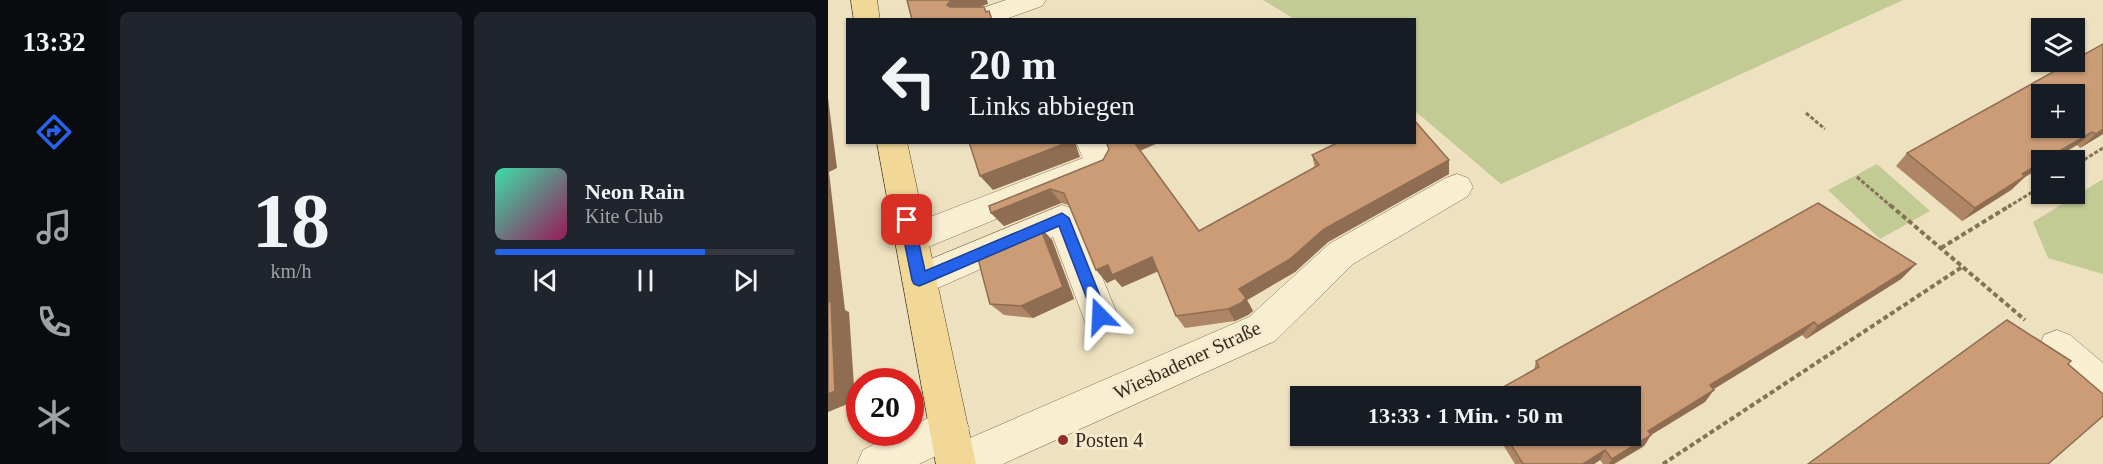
<!DOCTYPE html>
<html lang="de">
<head>
<meta charset="utf-8">
<style>
	:root { --surface:#171b24; --page:#20242c; --text:#f1f3f6; --muted:#9ea1a6; --line:#363941; --accent:#2563eb }
	body { margin:0; font-family:"Times New Roman",serif; background:var(--page); color:var(--text); height:100vh; display:flex; flex-direction:column; font-size:22px; white-space:nowrap }
	* { box-sizing:border-box; margin:0 }
	p { font-size:20px; color:var(--muted) }
	.icon { flex:none; width:33px; height:33px; fill:none; stroke:currentColor; stroke-width:2; stroke-linecap:round; stroke-linejoin:round }
	.map { position:relative; flex:1; overflow:hidden }
	.sheet { display:flex; flex-direction:column; gap:12px; padding:12px; background:#0d0f14; width:720px }
	.sheet>* { flex:none }
	.banner { position:absolute; left:18px; top:18px; width:570px; height:126px; border-radius:0px; box-shadow:0 2px 4px #0004; background:#171b24; color:var(--text); overflow:hidden }
	.fabs { position:absolute; left:1203px; top:18px; display:grid; gap:12px }
	.fabs a { display:grid; place-items:center; width:54px; height:54px; border-radius:0px; background:var(--surface); box-shadow:0 2px 4px #0004; font-size:30px }
	.speed { position:absolute; left:18px; top:368px; display:flex; gap:12px; font-size:30px; font-weight:700; text-align:center }
	.speed>* { display:grid; place-content:center; width:78px; height:78px; border-radius:50%; background:var(--surface); box-shadow:0 2px 4px #0004; line-height:1 }
	.speed .limit { border:9px solid #d22; background:#fff; color:#111 }
	.pin { position:absolute; display:grid; place-items:center; width:51px; height:51px; color:#fff; margin:-26px; border-radius:12px; box-shadow:0 3px 9px #0006 }
	.me { position:absolute; width:66px; margin:-33px; rotate:339deg; stroke-linejoin:round; filter:drop-shadow(0 0 4px #0008) }
	.turn { display:flex; align-items:center; gap:21px; height:126px; padding:0 24px; font-size:27px }
	.turn .icon { width:78px; height:78px; stroke-width:2.5 }
	.turn b { display:block; font-size:42px; line-height:51px }
	.sheet .card { flex:1; display:flex; flex-direction:column; justify-content:center; gap:9px; min-width:0; padding:0 21px; border-radius:9px; background:var(--page) }
	.sheet .dial { align-items:center; gap:0 }
	.dial b { font-size:78px; line-height:1 }
	.song { display:flex; align-items:center; gap:18px }
	.cover { width:72px; height:72px; border-radius:9px; background:linear-gradient(135deg,hsl(160 70% 55%),hsl(330 70% 35%)) }
	.played { height:6px; border-radius:3px; background:linear-gradient(90deg,var(--accent) 70%,var(--line) 70%) }
	.keys { display:flex; justify-content:space-around; direction:ltr }
	.sheet .tiles { flex:1; display:grid; gap:12px; grid-template-columns:repeat(2,1fr) }
	.trip { position:absolute; left:462px; top:386px; width:351px; height:60px; border-radius:0px; background:var(--surface); box-shadow:0 2px 4px #0004; font-weight:700; line-height:60px; text-align:center }
	main { display:flex; flex:1; min-height:0 }
	.dock { display:flex; flex-direction:column; width:108px; justify-content:space-around; align-items:center; background:#090b0e; color:var(--muted) }
	.dock .icon { width:42px; height:42px }
	.dock .active { color:var(--accent) }
	.dock b { font-size:27px; color:var(--text) }
	.map>svg:first-child { display:block }
	.green { fill:#c2cb94 }
	.lines { fill:none; stroke-linecap:round; stroke-linejoin:round }
	.minor-casing { stroke:#857258; stroke-width:1 }
	.major-casing { stroke:#53402c; stroke-width:1 }
	.path-far1 { stroke:#857258; stroke-width:3; stroke-dasharray:4 2; stroke-linecap:butt }
	.path { stroke:#857258; stroke-width:4; stroke-dasharray:5 3; stroke-linecap:butt }
	.minor { fill:#f8eed2; fill-rule:evenodd }
	.major { fill:#f1d897; fill-rule:evenodd }
	.wall { fill:#af8665 }
	.shaded-wall { fill:#8e6d52 }
	.building { fill:#cb9c75; stroke:#8e6d52; stroke-width:1.5; fill-rule:evenodd }
	.route { fill:#2563eb; stroke:#184099; stroke-width:1.5 }
	.poi-dot { fill:#932c29; stroke:#f5ebcf; stroke-width:2 }
	.labels { text-anchor:middle; dominant-baseline:central; stroke-width:6; stroke-linejoin:round; paint-order:stroke }
	.street-label { font-size:20px; fill:#35291c; stroke:#f5ebcf }
	.poi-label { font-size:20px; fill:#35291c; stroke:#f5ebcf; text-anchor:start }
</style>
</head>
<body>
<main>
<nav class="dock">
<b>13:32</b>
<svg class="icon active" aria-label="directions" viewBox="0 0 24 24"><path d="M12 3l9 9-9 9-9-9zM9 14v-3h6M13 9l2 2-2 2"/></svg>
<svg class="icon" aria-label="music" viewBox="0 0 24 24"><path d="M9 18V5l10-2v13"/><circle cx="6" cy="18" r="3"/><circle cx="16" cy="16" r="3"/></svg>
<svg class="icon" aria-label="phone" viewBox="0 0 24 24"><path d="M5 4h4l2 5-3 2q2 4 5 5l2-3 5 2v4C11 20 4 13 5 4z"/></svg>
<svg class="icon" aria-label="climate" viewBox="0 0 24 24"><path d="M12 3v18M4 7l16 10M4 17L20 7"/></svg>
</nav>
<section class="sheet">
<div class="tiles">
<div class="card dial"><b>18</b><p>km/h</p></div>
<div class="card">
<div class="song"><i class="cover"></i><div><b>Neon Rain</b><p>Kite Club</p></div></div>
<div class="played"></div>
<div class="keys"><svg class="icon" aria-label="previous" viewBox="0 0 24 24"><path d="M18 5L8 12l10 7zM5 5v14"/></svg><svg class="icon" aria-label="pause" viewBox="0 0 24 24"><path d="M8 5v14M16 5v14"/></svg><svg class="icon" aria-label="next" viewBox="0 0 24 24"><path d="M6 5l10 7-10 7zM19 5v14"/></svg></div>
</div>
</div>
</section>
<div class="map">
<svg width="1275" height="464" viewBox="0 0 1275 464">
	<rect width="100%" height="100%" fill="#ede1bf"/>
	<g class="green">
		<polygon points="435,0 1075,0 673,184 587,111 586,20 466,19"/>
		<polygon points="1049,164 1102,211 1052,239 1000,190"/>
		<polygon points="1275,179 1275,274 1220,258 1205,222"/>
	</g>
	<g class="lines">
		<g class="minor-casing">
			<g id="minor">
				<polygon points="178,0 218,0 214,6 175,20 133,20 137,14"/>
				<polygon points="248,142 278,142 288,164 284,172 95,249 83,253 71,249 66,239 71,229 255,158"/>
				<polygon points="629,174 640,178 645,187 640,196 525,264 447,341 175,464 109,464 114,453 91,464 29,464 35,450 71,432 82,432 82,426 121,409 135,414 141,428 135,441 421,317 501,244 618,178"/>
				<polygon points="234,205 246,209 250,218 290,316 285,327 272,332 259,327 225,237 103,291 91,295 79,291 74,280 79,269"/>
				<path d="M1229,330l13,5 33,28v42c-22,-8 -55,-37 -64,-58l5,-12z"/>
			</g>
		</g>
		<g class="major-casing">
			<g id="major">
				<polygon points="23,0 49,0 52,20 26,20"/>
				<polygon points="49,142 79,142 148,464 108,464"/>
			</g>
		</g>
		<g class="path-far1">
			<polyline points="978,113 997,129"/>
			<polyline points="1246,166 1275,148"/>
			<polyline points="1029,177 1064,207"/>
			<polyline points="1180,207 1214,186"/>
		</g>
		<g class="path">
			<polyline points="1062,205 1197,320"/>
			<polyline points="1113,248 1183,205"/>
			<polyline points="835,464 1134,267"/>
		</g>
		<use href="#minor" class="minor"/>
		<use href="#major" class="major"/>
	</g>
	<g class="wall">
		<polygon points="1243,62 1275,134 1252,148 1249,145 1224,160 1214,160 1183,190 1134,221 1068,166 1079,153"/>
		<polygon points="332,142 312,151 371,231 487,168 484,155 621,174 500,242 467,272 419,300 425,311 420,315 407,321 357,328 348,316 330,271 294,287 287,279 279,283 241,205 233,203 176,226 163,213 275,160 281,149"/>
		<polygon points="212,227 224,240 246,299 205,318 176,315 162,304"/>
		<polygon points="1088,264 1073,279 978,339 974,335 885,389 877,402 823,435 816,446 786,464 775,464 772,460 766,464 687,464 669,435 802,435 706,370 708,361"/>
	</g>
	<g class="shaded-wall">
		<polygon points="123,0 159,0 160,4 136,12 131,20 119,5"/>
		<polygon points="0,98 9,168 1,172 17,310 21,312 27,401 0,412"/>
		<polygon points="1275,129 1275,134 1252,148 1268,134"/>
		<polygon points="1264,132 1249,145 1224,160 1216,160"/>
		<polygon points="241,142 247,142 252,157 165,190 152,176"/>
		<polygon points="306,142 332,142 311,151"/>
		<polygon points="621,160 621,174 500,242 467,272 419,300 425,311 420,315 407,321 400,309 411,289 496,229"/>
		<polygon points="1214,162 1214,167 1197,177 1183,190 1134,221 1147,208 1194,174"/>
		<polygon points="222,189 233,203 176,226 163,213"/>
		<polygon points="212,227 224,240 246,299 205,318 193,306"/>
		<polygon points="324,257 333,270 294,287 287,279 279,283 268,270 280,265"/>
		<polygon points="1088,264 1073,279 978,339 990,326"/>
		<polygon points="986,322 974,335 873,397 882,385"/>
		<polygon points="886,390 877,402 813,441 820,431"/>
		<polygon points="823,435 816,446 786,464 781,464 784,459"/>
		<polygon points="777,450 772,460 766,464 755,464"/>
	</g>
	<g class="building">
		<polygon points="79,0 123,0 119,5 122,7 156,7 158,12 161,11 164,20 84,20"/>
		<path d="M1275,44v85l-7,5 -4,-2 -48,28h-2v2l-20,12 3,2 -50,32 -68,-55 164,-91h3v-2zM1214,94h32v34h-32z"/>
		<polygon points="586,120 621,160 496,229 462,259 411,289 418,298 413,303 400,309 348,316 324,257 284,275 280,265 268,270 236,193 222,189 163,213 161,206 275,160 281,149 278,142 306,142 371,231 491,165 484,155 511,142 586,142"/>
		<polygon points="141,142 241,142 152,176"/>
		<polygon points="990,203 1088,264 990,326 986,322 882,385 886,390 820,431 823,435 784,459 777,450 755,464 695,464 677,435 802,435 802,396 659,396 711,367 708,361"/>
		<polygon points="212,227 235,287 193,306 162,304 149,255"/>
		<polygon points="3,301 7,391 0,394 0,302"/>
		<polygon points="1179,320 1243,361 1240,364 1275,394 1275,416 1220,464 980,464"/>
	</g>
	<polygon class="route" points="234,213 241,218 280,316 278,320 272,322 267,320 231,226 96,284 91,286 86,284 84,280 72,220 74,216 79,215 86,220 97,271"/>
	<circle class="poi-dot" cx="235" cy="440" r="6"/>
	<g class="labels">
		<g class="street-label">
			<text transform="translate(359 360) rotate(-25)">Wiesbadener Straße</text>
		</g>
		<g class="poi-label">
			<text x="247" y="440">Posten 4</text>
		</g>
	</g>
</svg>
<div class="fabs">
<a><svg class="icon" aria-label="layers" viewBox="0 0 24 24"><path d="M12 4l9 5-9 5-9-5zM3 14l9 5 9-5"/></svg></a>
<a>+</a>
<a>−</a>
</div>
<div class="speed"><div class="limit">20</div></div>
<div class="pin" style="left:79px;top:220px;background:#d93025"><svg class="icon" aria-label="arrive" viewBox="0 0 24 24"><path d="M6 21V4h12l-3 4 3 4H6"/></svg></div>
<svg class="me" style="left:272px;top:316px" viewBox="-20 -20 40 40"><path d="M0-17L14 15 0 8-14 15z" fill="#2563eb" stroke="#fff" stroke-width="4"/></svg>
<div class="trip">13:33 · 1 Min. · 50 m</div>
<div class="banner">
<div class="turn"><svg class="icon" aria-label="left" viewBox="0 0 24 24"><path d="M17 20v-9H6M10 6l-5 5 5 5"/></svg><div><b>20 m</b>Links abbiegen</div></div>
</div>
</div>
</main>
</body>
</html>
